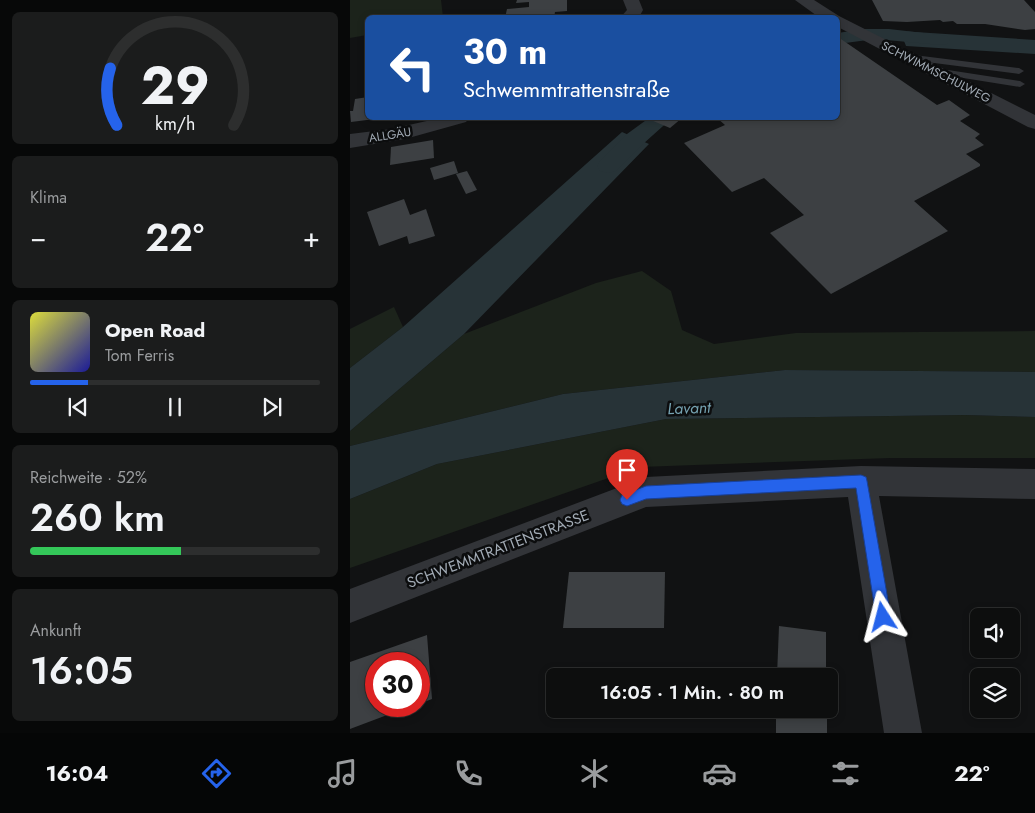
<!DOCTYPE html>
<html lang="de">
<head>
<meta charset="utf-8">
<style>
	:root { --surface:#0d0e0e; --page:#1b1c1c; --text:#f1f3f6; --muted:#9a9c9e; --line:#2d2e2e; --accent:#2563eb }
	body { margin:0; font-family:Jost,sans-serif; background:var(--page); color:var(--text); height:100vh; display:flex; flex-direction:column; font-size:19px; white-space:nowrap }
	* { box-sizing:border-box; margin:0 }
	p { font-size:16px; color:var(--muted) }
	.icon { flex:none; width:28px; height:28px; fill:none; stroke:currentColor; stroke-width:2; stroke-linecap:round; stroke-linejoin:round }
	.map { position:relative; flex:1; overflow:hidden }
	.panel { display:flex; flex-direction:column; gap:12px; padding:12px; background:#070808; width:350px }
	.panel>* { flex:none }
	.guide { position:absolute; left:15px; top:15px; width:475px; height:105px; border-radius:8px; box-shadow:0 2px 8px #0003,0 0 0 1px var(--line); background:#1a4fa0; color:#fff; overflow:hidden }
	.tools { position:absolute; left:620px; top:608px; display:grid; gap:10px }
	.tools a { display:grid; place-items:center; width:50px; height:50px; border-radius:8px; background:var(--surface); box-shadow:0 2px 8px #0003,0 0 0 1px var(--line); font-size:25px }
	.speed { position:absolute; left:15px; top:652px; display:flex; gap:10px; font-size:25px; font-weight:700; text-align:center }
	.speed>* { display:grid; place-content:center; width:65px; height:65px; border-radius:50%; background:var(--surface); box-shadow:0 2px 8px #0003,0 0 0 1px var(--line); line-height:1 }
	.speed .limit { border:8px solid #d22; background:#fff; color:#111 }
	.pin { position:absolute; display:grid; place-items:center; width:42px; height:42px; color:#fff; margin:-51px -21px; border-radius:50% 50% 50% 0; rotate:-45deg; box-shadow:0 0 5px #0007 }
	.pin .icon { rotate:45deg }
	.me { position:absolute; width:55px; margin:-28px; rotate:351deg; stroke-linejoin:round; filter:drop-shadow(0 0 4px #0008) }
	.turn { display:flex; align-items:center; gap:18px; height:105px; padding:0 15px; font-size:22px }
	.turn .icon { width:65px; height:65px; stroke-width:2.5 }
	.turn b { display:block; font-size:35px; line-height:42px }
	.big { font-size:38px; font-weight:600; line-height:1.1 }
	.panel .tile { flex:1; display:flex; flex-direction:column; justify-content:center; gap:8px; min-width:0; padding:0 18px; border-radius:8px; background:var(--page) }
	.panel .dial { align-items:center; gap:0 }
	.dial svg { height:130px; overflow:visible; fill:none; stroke:var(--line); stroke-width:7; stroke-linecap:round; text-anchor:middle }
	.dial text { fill:var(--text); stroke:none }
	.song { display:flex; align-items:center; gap:15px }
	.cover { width:60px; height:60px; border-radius:8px; background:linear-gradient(135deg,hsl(60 70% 55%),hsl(240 70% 35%)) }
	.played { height:5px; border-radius:2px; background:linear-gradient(90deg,var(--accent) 20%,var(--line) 20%) }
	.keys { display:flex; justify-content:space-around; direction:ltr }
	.heat { display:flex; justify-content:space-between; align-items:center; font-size:28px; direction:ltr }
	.charge { height:8px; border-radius:4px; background:linear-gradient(90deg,#34c759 52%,var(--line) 0) }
	.trip { position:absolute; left:196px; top:668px; width:292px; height:50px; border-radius:8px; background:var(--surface); box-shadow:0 2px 8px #0003,0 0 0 1px var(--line); font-weight:600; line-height:50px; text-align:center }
	.menu { display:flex; height:80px; justify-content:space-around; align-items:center; background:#050606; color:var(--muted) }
	.menu .icon { width:35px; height:35px }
	.menu .on { color:var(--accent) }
	.menu b { font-size:22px; color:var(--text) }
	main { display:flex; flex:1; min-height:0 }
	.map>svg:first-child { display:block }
	.green { fill:#1c231b }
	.water { fill:#273337 }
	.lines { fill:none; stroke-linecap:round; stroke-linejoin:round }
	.canal { fill:#273337; fill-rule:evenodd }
	.building { fill:#3d4043 }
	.lane { fill:#323438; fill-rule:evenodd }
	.street { fill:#323438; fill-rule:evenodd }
	.route { fill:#2563eb; stroke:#184099 }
	.labels { text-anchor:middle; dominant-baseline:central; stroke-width:5; stroke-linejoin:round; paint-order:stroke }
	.far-street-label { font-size:12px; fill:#a2abb5; stroke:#0c0d0e }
	.street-label { font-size:15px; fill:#a2abb5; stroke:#0c0d0e }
	.water-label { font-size:16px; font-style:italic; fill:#76a3b2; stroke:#0c0d0e }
</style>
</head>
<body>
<main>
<section class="panel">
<div class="tile dial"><svg viewBox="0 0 100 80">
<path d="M14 69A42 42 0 1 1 86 69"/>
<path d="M14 69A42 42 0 0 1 10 34" stroke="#2563eb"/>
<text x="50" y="56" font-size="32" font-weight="700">29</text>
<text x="50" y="72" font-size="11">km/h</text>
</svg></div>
<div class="tile"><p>Klima</p>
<div class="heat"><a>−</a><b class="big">22°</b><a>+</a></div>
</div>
<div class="tile">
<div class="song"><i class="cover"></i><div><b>Open Road</b><p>Tom Ferris</p></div></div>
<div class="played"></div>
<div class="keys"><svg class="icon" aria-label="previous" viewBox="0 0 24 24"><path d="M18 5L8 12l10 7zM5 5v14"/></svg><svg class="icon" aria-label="pause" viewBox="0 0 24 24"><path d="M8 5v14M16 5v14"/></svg><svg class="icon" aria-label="next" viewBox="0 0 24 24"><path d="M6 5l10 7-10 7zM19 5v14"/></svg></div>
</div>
<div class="tile"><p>Reichweite · 52%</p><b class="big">260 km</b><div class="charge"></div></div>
<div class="tile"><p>Ankunft</p><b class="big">16:05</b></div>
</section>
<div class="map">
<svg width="685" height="733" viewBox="0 0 685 733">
	<rect width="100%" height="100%" fill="#111213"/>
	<g class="green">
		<polygon points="0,0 91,0 93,17 18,18 17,35 0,38"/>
		<polygon points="292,271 321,291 332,330 364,344 446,333 685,331 685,372 435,370 213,394 0,446 0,431 114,334 246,283"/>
		<polygon points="44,307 53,327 0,368 0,329"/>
		<polygon points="615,415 685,417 685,458 540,458 290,467 0,568 0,499 87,464 316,419"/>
	</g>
	<g class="water">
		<polygon points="550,31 685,40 685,54 556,46"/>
		<polygon points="272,132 299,144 114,334 0,431 0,368 53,327"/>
		<polygon points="435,370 685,372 685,417 615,415 316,419 87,464 0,499 0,446 213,394"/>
	</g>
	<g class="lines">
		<g class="canal">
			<polygon points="512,29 539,29 591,35 597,36 600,40 597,44 591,45 525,39 488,44 488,33"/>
			<polygon points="299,118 322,118 293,144 266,171 258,173 250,171 247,166 250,161 277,134"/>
		</g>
	</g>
	<g class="building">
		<polygon points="167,0 217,0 217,11 205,12 204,18 155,18 157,9 179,7 179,2 166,3"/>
		<polygon points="522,0 674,0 685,12 685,29 675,30 635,24 607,24 603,21 593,22 590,20 557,22 533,21"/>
		<polygon points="488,37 587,105 599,100 620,115 610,121 630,134 625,138 634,145 616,154 630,164 630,166 564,201 598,231 481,294 420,233 454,215 414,178 382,192 334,143 375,125 367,118 488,118"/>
		<polygon points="18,97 18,118 25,119 1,122 0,111 3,111 5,99"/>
		<polygon points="296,118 332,118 320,128"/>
		<polygon points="83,140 84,158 40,165 41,147"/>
		<polygon points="104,161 108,173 84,180 80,168"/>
		<polygon points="117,171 127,190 116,194 106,174"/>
		<polygon points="54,199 60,215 76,209 85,236 59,244 57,236 29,246 17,212"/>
		<polygon points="219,572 315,572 314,628 213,628"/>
		<polygon points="429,626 476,632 476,676 427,676"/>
		<polygon points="77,635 82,699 69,704 69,664 26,664 26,706 61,706 0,729 0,662"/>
		<rect x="426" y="709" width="51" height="24"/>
	</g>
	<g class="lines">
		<g class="lane">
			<polygon points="556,54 669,68 674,71 669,74 553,59 552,57"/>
			<polygon points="585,68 670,81 675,84 670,87 582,73 582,69"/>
		</g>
		<g class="street">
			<polygon points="273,0 289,0 293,10 289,17 270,18 277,10"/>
			<polygon points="445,0 464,0 489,16 685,115 685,129 678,127 488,27 488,18 470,18"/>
			<polygon points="90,118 119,118 116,122 55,139 0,148 0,134 41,129"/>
			<polygon points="511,466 685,469 685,499 529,496 572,733 534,733 498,497 296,507 0,623 0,589 296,477"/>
		</g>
	</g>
	<polygon class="route" points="511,475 516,477 517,481 541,617 539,622 533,624 528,622 526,617 506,488 296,499 277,506 272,504 270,500 272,495 296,486"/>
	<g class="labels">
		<g class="far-street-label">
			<text transform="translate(586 72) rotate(27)">SCHWIMMSCHULWEG</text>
			<text transform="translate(40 135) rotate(-9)">ALLGÄU</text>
		</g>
		<g class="street-label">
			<text transform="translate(148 549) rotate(-21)">SCHWEMMTRATTENSTRASSE</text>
		</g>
		<g class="water-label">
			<text transform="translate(339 408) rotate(-2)">Lavant</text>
		</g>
	</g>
</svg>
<div class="tools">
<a><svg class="icon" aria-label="sound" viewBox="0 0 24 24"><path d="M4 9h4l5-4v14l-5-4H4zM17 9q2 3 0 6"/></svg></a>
<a><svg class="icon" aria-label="layers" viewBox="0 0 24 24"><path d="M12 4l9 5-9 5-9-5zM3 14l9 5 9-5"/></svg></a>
</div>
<div class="speed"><div class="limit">30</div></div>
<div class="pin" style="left:277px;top:500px;background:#d93025"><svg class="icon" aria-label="arrive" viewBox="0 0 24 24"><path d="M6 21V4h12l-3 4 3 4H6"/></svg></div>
<svg class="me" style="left:533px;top:617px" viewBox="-20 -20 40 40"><path d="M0-17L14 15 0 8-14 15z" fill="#2563eb" stroke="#fff" stroke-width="4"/></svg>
<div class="trip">16:05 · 1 Min. · 80 m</div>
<div class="guide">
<div class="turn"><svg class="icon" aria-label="left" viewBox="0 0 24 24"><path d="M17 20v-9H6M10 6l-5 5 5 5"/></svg><div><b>30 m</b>Schwemmtrattenstraße</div></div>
</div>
</div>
</main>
<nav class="menu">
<b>16:04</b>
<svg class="icon on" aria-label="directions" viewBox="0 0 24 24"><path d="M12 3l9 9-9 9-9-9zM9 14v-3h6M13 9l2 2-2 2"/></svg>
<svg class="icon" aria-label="music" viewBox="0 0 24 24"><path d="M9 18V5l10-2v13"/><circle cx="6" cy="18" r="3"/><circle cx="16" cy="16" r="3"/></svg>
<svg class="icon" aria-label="phone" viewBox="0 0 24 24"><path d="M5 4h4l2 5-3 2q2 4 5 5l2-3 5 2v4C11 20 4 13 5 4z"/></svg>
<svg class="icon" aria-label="climate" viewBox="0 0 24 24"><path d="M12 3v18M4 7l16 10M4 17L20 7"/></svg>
<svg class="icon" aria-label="car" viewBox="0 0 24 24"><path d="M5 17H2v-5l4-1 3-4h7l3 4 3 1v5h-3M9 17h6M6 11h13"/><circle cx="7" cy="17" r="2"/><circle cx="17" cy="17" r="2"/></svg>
<svg class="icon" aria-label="filters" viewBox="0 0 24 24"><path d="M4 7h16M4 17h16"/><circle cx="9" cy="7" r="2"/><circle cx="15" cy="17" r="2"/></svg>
<b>22°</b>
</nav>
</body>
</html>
